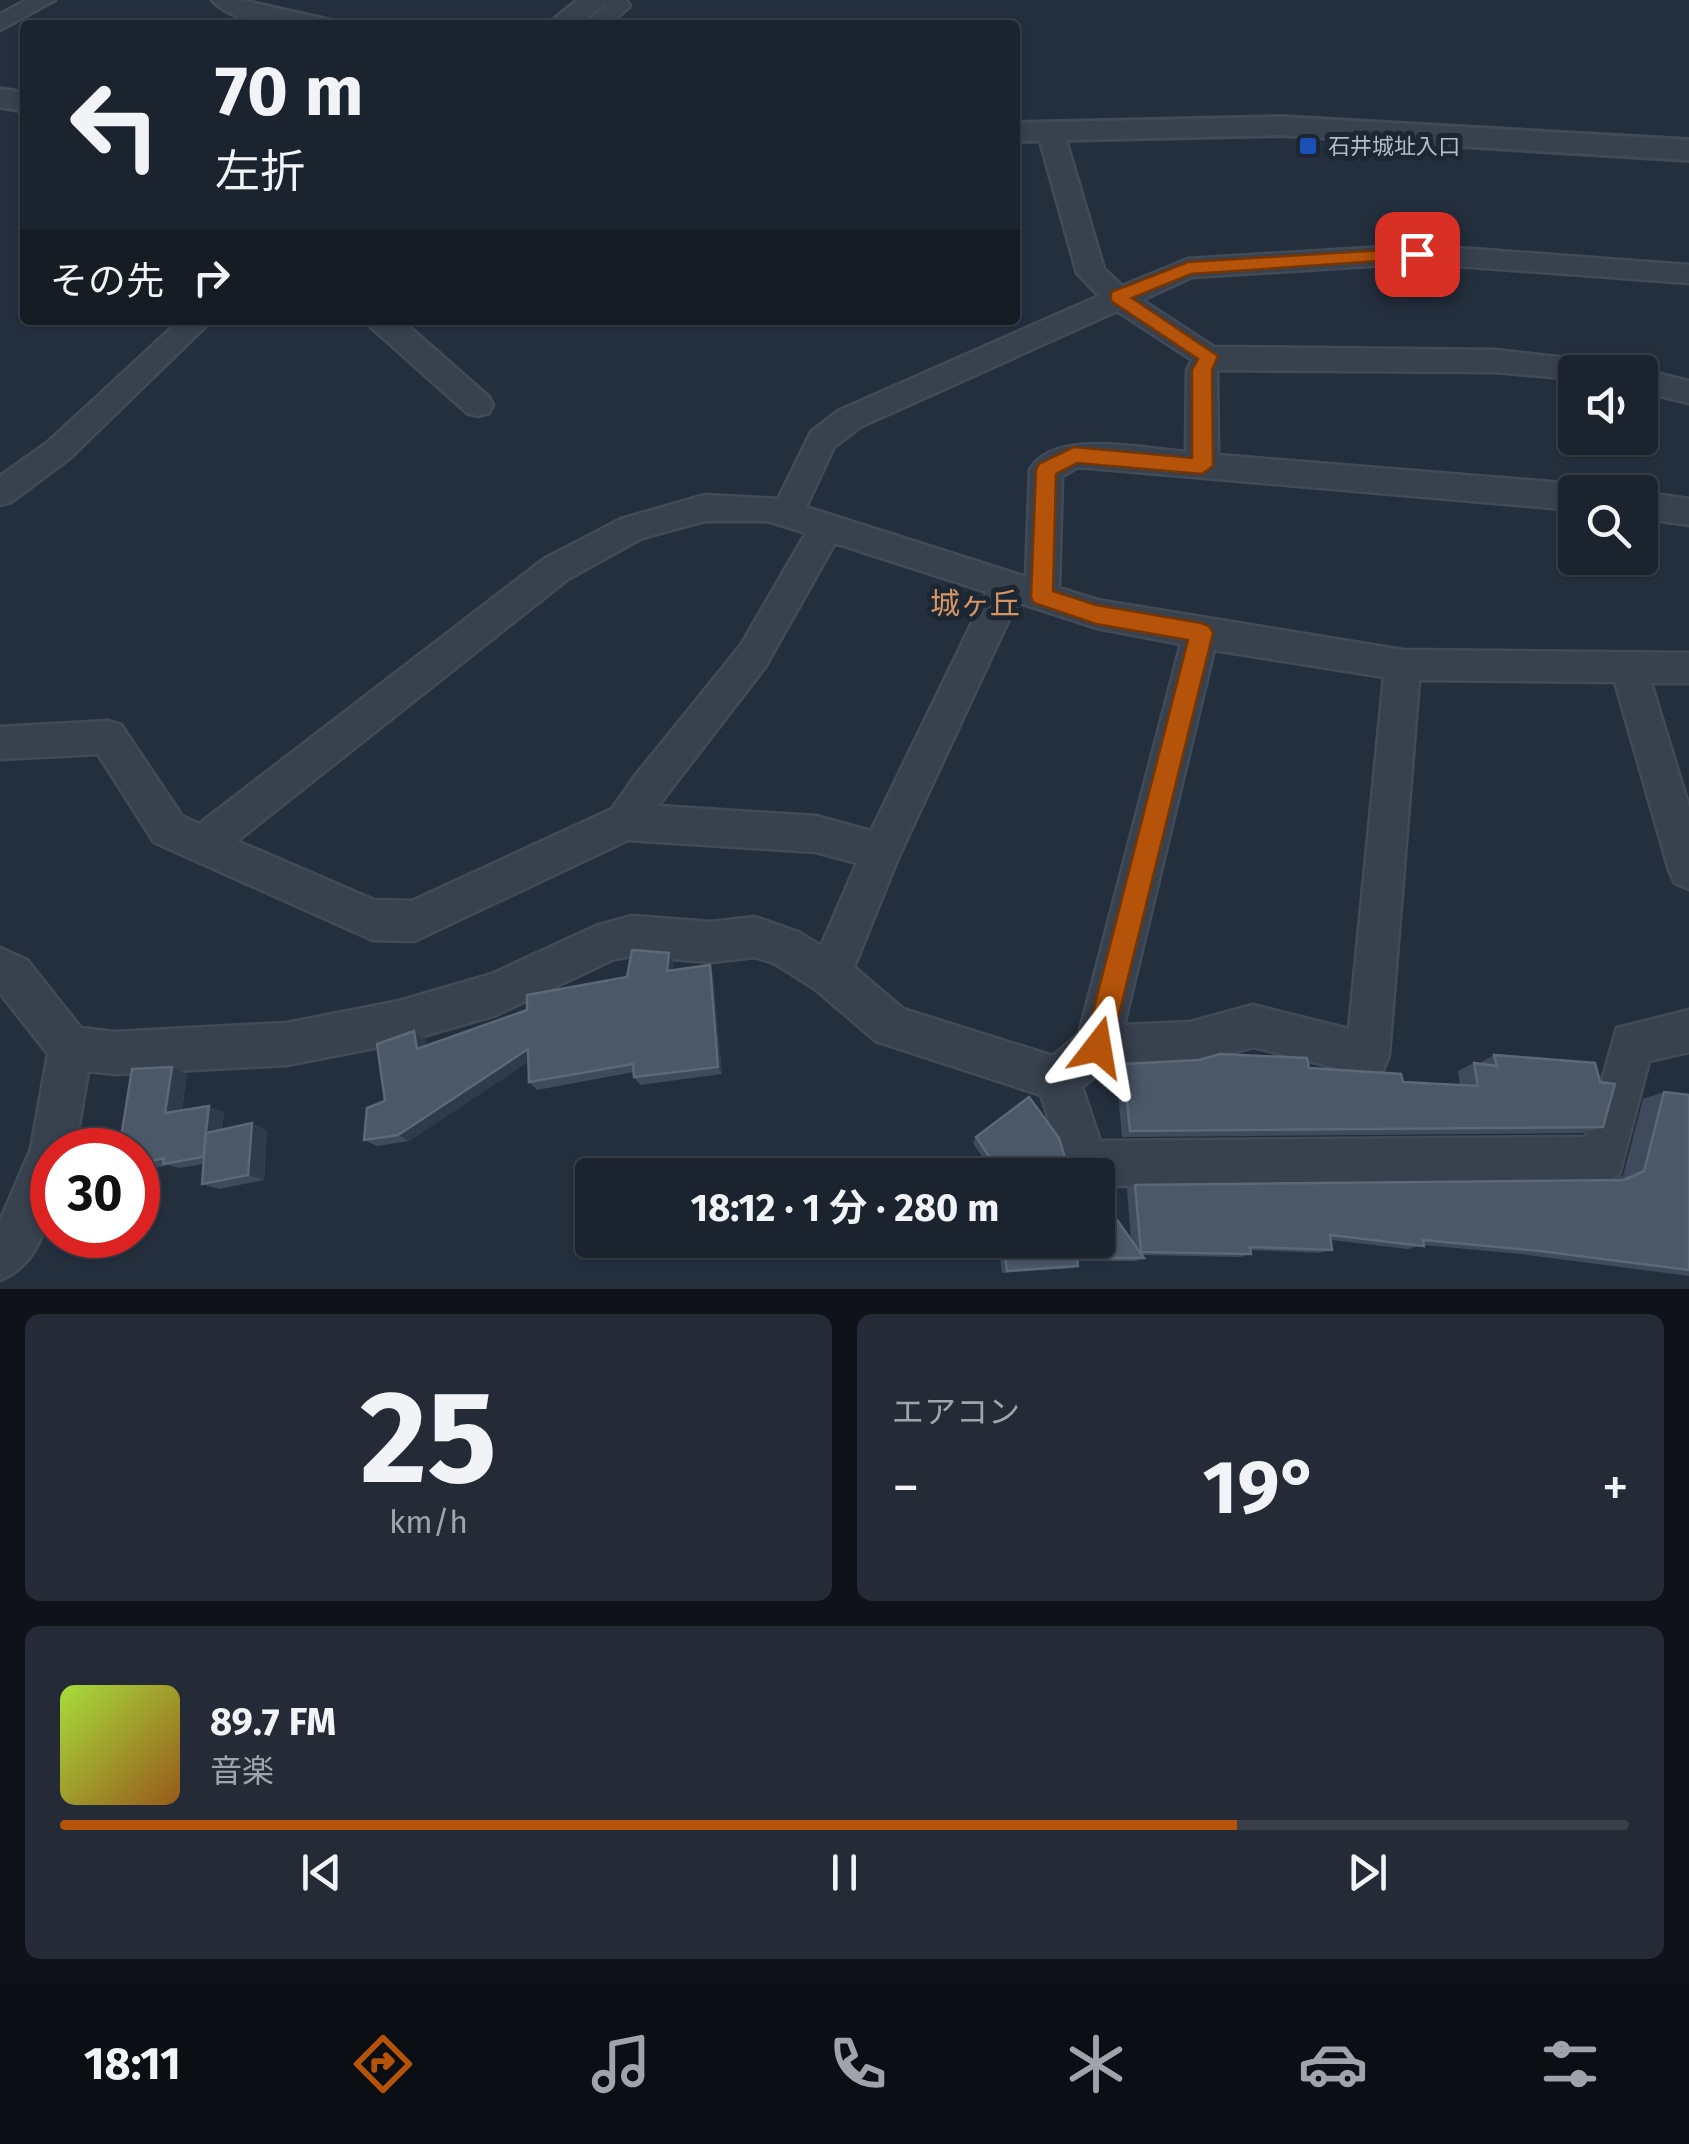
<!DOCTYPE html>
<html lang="ja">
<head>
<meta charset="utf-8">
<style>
	:root { --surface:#1b232e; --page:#242b36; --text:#f1f3f6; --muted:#a0a4aa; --line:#39404a; --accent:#b45309 }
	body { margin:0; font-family:"Fira Sans","Noto Sans JP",sans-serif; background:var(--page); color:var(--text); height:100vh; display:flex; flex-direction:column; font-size:38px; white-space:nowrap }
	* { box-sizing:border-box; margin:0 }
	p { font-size:32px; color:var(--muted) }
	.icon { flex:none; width:55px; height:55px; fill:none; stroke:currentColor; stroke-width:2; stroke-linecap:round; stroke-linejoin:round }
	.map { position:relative; height:1289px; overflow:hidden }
	.panel { display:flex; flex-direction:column; gap:25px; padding:25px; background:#0f1319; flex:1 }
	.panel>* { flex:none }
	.banner { position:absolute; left:20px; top:20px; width:1000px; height:305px; border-radius:10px; box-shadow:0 2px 8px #0004,0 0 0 2px var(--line); background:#1b232e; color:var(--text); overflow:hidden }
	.tools { position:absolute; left:1558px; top:355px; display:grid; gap:20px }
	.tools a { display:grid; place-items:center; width:100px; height:100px; border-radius:10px; background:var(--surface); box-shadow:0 2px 8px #0004,0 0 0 2px var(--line); font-size:50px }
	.speed { position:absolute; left:30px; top:1128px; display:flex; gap:20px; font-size:50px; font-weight:700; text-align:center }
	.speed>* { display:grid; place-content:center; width:130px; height:130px; border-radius:50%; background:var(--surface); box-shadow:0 2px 8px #0004,0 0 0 2px var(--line); line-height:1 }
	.speed .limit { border:15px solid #d22; background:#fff; color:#111 }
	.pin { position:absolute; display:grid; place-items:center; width:85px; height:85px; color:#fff; margin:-42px; border-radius:20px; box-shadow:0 5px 15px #0006 }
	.me { position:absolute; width:110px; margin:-55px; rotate:14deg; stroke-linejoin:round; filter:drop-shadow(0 0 8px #0008) }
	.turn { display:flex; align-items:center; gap:35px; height:210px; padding:0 30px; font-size:45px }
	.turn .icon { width:130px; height:130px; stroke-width:2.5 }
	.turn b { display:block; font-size:70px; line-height:85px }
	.then { display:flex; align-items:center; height:95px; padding:0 30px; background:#0003; gap:20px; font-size:38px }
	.big { font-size:75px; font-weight:700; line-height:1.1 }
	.panel .card { flex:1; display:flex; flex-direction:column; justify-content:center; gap:15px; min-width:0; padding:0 35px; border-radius:15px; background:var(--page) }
	.panel .dial { align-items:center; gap:0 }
	.dial b { font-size:130px; line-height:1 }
	.song { display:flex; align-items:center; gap:30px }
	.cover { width:120px; height:120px; border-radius:15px; background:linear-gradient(135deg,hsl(80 70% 55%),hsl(30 70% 35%)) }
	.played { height:10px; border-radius:5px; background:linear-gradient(90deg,var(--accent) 75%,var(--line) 75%) }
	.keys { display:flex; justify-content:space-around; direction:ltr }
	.heat { display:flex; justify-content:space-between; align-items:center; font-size:55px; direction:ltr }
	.panel .tiles { flex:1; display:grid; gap:25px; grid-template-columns:1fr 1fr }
	.card:last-child { grid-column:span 2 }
	.trip { position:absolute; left:575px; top:1158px; width:540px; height:100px; border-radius:10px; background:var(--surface); box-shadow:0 2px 8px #0004,0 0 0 2px var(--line); font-weight:700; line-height:100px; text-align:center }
	.dock { display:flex; height:160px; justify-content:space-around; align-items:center; background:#0b0e12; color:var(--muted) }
	.dock .icon { width:70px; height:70px }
	.dock .on { color:var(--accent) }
	.dock b { font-size:45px; color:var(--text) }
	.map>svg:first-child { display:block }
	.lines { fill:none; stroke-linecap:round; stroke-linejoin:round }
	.minor-casing { stroke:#414a57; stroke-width:5 }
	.tertiary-casing { stroke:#414a57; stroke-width:6 }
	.minor { fill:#38414e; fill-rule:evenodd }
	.tertiary { fill:#38414e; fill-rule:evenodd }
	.wall { fill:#3f4b5c }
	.shaded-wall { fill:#2f3b4b }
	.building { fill:#4b5868; stroke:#5c6777; stroke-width:2.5 }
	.route { fill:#b45309; stroke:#753606; stroke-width:2.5 }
	.transit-dot { fill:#1a4fb4; stroke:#1d2633; stroke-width:4 }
	.labels { text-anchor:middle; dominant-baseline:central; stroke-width:10; stroke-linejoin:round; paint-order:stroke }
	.far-poi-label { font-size:22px; fill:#b4bcc9; stroke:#1d2633; text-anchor:start }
	.quarter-label { font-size:30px; fill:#d59563; stroke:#1d2633 }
</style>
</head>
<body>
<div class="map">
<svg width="1689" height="1289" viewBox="0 0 1689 1289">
	<rect width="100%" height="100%" fill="#242f3e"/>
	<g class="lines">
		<g class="minor-casing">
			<g id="minor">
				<polygon points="27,0 55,0 0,30 0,14"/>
				<path d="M212,0h29l89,20 4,5c-36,0 -96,4 -122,-25z"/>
				<polygon points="602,0 626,0 630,6 609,25 583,25 606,5"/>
				<path d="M1050,122l13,8 41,139 18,17 66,-27 229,-14 272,20v18l-272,-20 -225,14 -50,23 72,47 281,3 126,14 4,8h-50v7l-80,-7 -278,-2 1,85 357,29 14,8h-14v18l-497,-43 -16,9 -3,112 38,12 306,50 286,3v30h-38l38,124v82l-14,-6 -6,-13 -54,-188 -196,-2 -30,375 -6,15 -15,6 -115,-29 -63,17 -85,4 -23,19 18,54 486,-4 31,-109 72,-18v42l-40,9 -30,114 -16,6 -505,5v-11h-31l-26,-80 -165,-54 -61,-52 -41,-26 -19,-6 -44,5 -79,-6 -18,3 -118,56 -97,28 -112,22 -172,9 -27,-3 -13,79h-23c0,48 -1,109 -52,130v-59l31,-72 17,-95 -48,-61v-45l27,12 54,68 34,4 172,-9 112,-22 93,-27 104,-48 36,-10 79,6 44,-5 43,15 23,14 36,-83 -41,-11 -188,-12 -214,101 -41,-1 -219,-98 -56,-88 -98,5v-32l108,-6 13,4 61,91 17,8 345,-265 77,-40 84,-24 73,4 33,-67 27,-21 261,-115 -22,-23 -40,-143zM1117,311l75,49 -5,10 -1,82c-40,-3 -133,-24 -156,18l-4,107 -220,-70 28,-60 26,-20zM705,521h63l38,12 -65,112 -106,131 -23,33 -200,92 -38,-1 -137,-59 331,-262 74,-41zM835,543l152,49 -116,239 -55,-15 -158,-10 107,-139zM1017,602l80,26 84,16 -102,390 -26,22 -150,-47 -49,-42 44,-109zM1214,650l170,27 -35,352 -96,-24 -63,17 -66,3z"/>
				<polygon points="180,320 212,320 70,458 11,502 0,505 0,476 48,442"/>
				<polygon points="363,320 399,320 407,325 489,397 493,405 489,413 478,416 467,413"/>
				<polygon points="1640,369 1689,381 1689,403 1640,391 1640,372 1629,372"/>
				<polygon points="1639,492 1640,492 1689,499 1689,525 1640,518"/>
			</g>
		</g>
		<g class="tertiary-casing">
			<g id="tertiary">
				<polygon points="578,0 610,0 579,25 547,25"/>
				<polygon points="0,89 25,93 25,111 0,107"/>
				<polygon points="1281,117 1689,140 1689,160 1281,135 1015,141 1015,123"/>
			</g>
		</g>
		<use href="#minor" class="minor"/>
		<use href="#tertiary" class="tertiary"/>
	</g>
	<g class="wall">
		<polygon points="673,963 672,970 710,965 713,975 722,1074 640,1085 634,1077 634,1072 537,1090 529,1082 528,1062 409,1141 377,1146 364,1140 385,1101 414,1031 425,1039 426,1046 627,977"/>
		<polygon points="1494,1055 1603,1127 1583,1133 1122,1137 1116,1071 1123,1064 1309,1068 1403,1082 1460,1085 1458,1071 1474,1063 1478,1064"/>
		<polygon points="187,1074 182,1110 224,1112 222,1129 267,1130 264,1180 219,1189 202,1184 204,1164 179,1168 168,1165 138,1172 138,1150"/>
		<polygon points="1664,1092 1689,1095 1689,1276 1521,1254 1423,1245 1408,1249 1331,1240 1332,1250 1319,1253 1250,1250 1251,1254 1240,1257 1142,1255 1144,1258 1136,1261 1077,1261 1078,1266 1072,1268 1002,1273 998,1240 1131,1240 1127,1189 1135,1185 1614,1180 1623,1176 1643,1099"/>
		<polygon points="976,1137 1069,1171 1085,1175 990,1175 989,1167 973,1143"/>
	</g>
	<g class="shaded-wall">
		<polygon points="669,953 673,963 671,981 667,971"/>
		<polygon points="710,965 713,975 722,1074 718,1067"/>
		<polygon points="414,1031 425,1039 428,1057 417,1049"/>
		<polygon points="528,1049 536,1057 409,1141 398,1135"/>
		<polygon points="172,1067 187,1074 180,1119 165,1113"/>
		<polygon points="209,1106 224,1112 218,1162 203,1157"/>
		<polygon points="252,1123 267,1130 264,1180 248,1175"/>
	</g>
	<g class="building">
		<polygon points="632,950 669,953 667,971 710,965 718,1067 634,1077 633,1064 529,1082 528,1049 398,1135 364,1140 367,1108 385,1101 377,1044 414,1031 417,1049 527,1010 527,995 627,977"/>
		<polygon points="1220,1054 1307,1058 1309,1068 1401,1074 1403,1082 1478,1086 1474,1063 1497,1066 1494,1055 1595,1063 1600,1082 1615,1084 1603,1127 1130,1131 1123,1064 1199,1060"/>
		<polygon points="172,1067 165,1113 209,1106 203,1157 163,1164 164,1158 138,1164 138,1150 119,1150 132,1069"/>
		<polygon points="1664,1092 1689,1095 1689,1270 1540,1251 1423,1240 1424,1246 1330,1235 1332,1250 1250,1247 1251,1254 1141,1252 1135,1185 1624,1180 1644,1171"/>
		<polygon points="1029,1097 1059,1138 1069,1171 1085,1175 995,1175 993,1162 976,1137"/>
		<polygon points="252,1123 248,1175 202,1184 206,1133"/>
		<polygon points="1098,1193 1144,1258 1077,1258 1078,1266 1007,1271 1003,1240 1098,1240"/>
	</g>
	<polygon class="route" points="1417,248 1423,250 1423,258 1191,274 1132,298 1218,356 1212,370 1213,466 1202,474 1077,463 1056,474 1053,591 1096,605 1201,623 1209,626 1213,633 1111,1047 1107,1057 1098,1061 1088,1057 1084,1047 1188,640 1096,624 1034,603 1031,597 1036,470 1039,464 1074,447 1192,458 1192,370 1198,359 1111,301 1111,292 1188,262"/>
	<rect class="transit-dot" x="1298" y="136" width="20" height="20" rx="5"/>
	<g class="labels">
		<g class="far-poi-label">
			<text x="1328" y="146">石井城址入口</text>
		</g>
		<g class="quarter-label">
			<text x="975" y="604">城ヶ丘</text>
		</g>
	</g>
</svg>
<div class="tools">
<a><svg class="icon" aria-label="sound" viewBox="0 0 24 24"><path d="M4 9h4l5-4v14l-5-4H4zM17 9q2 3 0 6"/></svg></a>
<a><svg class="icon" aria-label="search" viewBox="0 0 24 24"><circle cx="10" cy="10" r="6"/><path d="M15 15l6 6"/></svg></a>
</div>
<div class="speed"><div class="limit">30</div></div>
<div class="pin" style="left:1417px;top:254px;background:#d93025"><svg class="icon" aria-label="arrive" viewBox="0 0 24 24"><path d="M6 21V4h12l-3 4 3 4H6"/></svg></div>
<svg class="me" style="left:1098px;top:1047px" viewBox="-20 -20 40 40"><path d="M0-17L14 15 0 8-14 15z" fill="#b45309" stroke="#fff" stroke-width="4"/></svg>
<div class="trip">18:12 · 1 分 · 280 m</div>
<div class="banner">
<div class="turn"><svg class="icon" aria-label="left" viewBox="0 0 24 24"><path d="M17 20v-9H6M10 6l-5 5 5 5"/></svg><div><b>70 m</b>左折</div></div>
<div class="then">その先<svg class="icon" aria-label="right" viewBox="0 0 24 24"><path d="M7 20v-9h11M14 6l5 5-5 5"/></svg></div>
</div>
</div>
<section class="panel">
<div class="tiles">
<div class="card dial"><b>25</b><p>km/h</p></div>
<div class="card"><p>エアコン</p>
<div class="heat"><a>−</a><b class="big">19°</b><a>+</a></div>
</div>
<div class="card">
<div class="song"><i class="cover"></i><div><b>89.7 FM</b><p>音楽</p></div></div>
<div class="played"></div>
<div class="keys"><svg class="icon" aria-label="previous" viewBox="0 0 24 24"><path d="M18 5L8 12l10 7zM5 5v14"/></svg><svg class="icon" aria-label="pause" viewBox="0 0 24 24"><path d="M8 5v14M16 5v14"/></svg><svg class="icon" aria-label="next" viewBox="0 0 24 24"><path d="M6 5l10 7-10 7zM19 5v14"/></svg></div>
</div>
</div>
</section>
<nav class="dock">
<b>18:11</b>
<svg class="icon on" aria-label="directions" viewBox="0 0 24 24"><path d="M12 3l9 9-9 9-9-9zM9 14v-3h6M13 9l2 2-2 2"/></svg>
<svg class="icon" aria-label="music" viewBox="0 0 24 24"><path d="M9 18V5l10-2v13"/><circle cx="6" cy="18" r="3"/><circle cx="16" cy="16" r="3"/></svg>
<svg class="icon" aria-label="phone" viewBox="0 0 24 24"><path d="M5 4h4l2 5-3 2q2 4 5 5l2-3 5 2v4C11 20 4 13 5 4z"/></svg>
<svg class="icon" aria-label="climate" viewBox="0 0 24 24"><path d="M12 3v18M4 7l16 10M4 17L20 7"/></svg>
<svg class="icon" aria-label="car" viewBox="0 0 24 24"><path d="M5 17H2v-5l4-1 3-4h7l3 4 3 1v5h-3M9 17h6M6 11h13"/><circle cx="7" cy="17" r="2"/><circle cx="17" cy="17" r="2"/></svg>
<svg class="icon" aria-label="filters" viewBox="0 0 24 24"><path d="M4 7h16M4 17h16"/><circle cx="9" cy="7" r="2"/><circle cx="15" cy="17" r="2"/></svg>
</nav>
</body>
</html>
